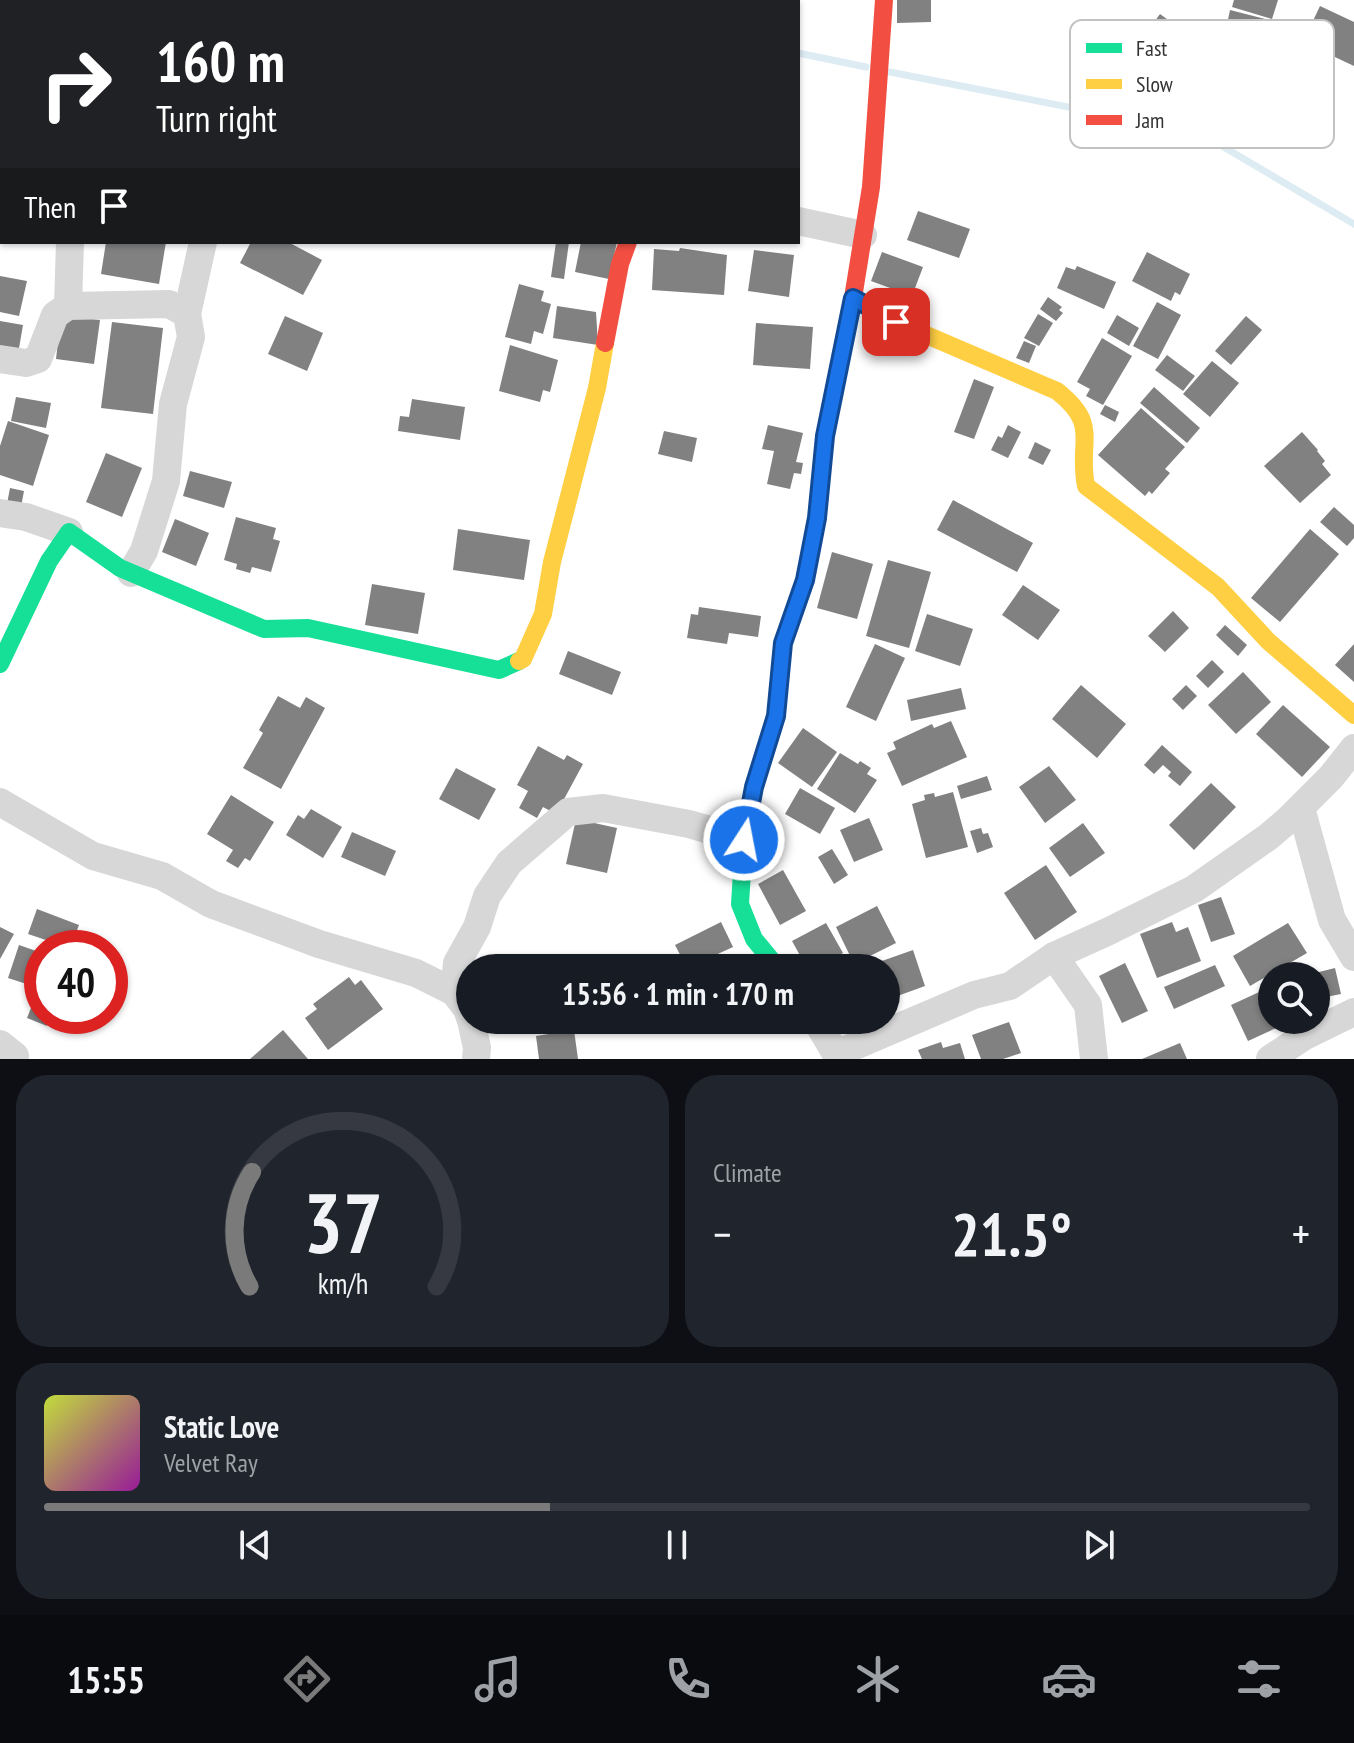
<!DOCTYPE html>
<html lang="en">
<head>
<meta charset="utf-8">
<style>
	:root { --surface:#171b24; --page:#20242c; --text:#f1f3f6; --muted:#9ea1a6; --line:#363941; --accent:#7a7a7a }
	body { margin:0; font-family:"PT Sans Narrow",sans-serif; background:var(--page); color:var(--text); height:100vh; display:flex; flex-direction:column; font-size:30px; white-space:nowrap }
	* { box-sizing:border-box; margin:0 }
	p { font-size:26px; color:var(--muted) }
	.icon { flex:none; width:44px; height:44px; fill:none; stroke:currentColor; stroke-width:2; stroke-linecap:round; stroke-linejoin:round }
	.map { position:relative; height:1059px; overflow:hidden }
	.sheet { display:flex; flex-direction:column; gap:16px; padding:16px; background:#0d0f14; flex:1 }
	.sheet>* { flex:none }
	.banner { position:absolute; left:0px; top:0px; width:800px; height:244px; box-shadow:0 2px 6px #0004; background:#202124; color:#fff; overflow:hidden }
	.fabs { position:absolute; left:1258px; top:962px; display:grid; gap:16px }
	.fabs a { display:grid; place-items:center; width:72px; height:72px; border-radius:50%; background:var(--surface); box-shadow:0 2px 6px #0004; font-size:40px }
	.speed { position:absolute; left:24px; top:930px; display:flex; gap:16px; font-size:40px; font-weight:700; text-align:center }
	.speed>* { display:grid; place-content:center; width:104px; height:104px; border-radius:50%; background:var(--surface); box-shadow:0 2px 6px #0004; line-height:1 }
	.speed .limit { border:12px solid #d22; background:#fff; color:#111 }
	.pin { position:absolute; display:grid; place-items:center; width:68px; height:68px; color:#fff; margin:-34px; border-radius:16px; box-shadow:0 4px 12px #0006 }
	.me { position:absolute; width:88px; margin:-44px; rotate:11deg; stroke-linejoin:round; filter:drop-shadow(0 0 6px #0008) }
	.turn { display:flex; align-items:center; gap:28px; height:168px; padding:0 24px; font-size:36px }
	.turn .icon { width:104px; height:104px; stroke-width:2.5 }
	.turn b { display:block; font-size:56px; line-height:68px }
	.then { display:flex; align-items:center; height:76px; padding:0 24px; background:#0003; gap:16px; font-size:30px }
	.big { font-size:60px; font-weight:700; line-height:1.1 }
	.sheet .widget { flex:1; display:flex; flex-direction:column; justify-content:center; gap:12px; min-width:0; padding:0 28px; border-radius:32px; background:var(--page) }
	.sheet .dial { align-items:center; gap:0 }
	.dial svg { height:208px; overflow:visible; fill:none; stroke:var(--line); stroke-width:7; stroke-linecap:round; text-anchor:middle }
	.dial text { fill:var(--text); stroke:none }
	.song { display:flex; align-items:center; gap:24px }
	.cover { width:96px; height:96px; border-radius:12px; background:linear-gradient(135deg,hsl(70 70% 55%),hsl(300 70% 35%)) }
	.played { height:8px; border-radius:4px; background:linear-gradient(90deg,var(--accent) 40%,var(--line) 40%) }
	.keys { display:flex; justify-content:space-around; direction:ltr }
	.heat { display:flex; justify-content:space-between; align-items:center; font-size:44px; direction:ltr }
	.sheet .tiles { flex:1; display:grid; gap:16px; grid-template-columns:1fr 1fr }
	.widget:last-child { grid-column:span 2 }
	.trip { position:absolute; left:456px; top:954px; width:444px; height:80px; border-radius:40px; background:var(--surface); box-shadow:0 2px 6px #0004; font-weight:700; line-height:80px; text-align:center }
	.tab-bar { display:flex; height:128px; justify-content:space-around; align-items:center; background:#090b0e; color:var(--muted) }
	.tab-bar .icon { width:56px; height:56px }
	.tab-bar .on { color:var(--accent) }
	.tab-bar b { font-size:36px; color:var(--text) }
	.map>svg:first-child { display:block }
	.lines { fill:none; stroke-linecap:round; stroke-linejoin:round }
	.stream { stroke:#ddebf3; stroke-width:7 }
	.building { fill:#818181 }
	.street { stroke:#d7d7d7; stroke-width:28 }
	.fast { stroke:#16e098; stroke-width:18 }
	.slow { stroke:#ffcf43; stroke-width:18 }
	.jam { stroke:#f24e42; stroke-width:18 }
	.route-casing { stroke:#114b97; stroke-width:20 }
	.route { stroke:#1a73e8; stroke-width:14 }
	.key { fill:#fff; stroke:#c2c2c2; stroke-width:2 }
	.key-label { font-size:22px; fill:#333 }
</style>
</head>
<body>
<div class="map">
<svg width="1354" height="1059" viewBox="0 0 1354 1059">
	<rect width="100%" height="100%" fill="#fff"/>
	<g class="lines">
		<g class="stream">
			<polyline points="529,0 539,2"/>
			<polyline points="798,53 866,67"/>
			<polyline points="890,72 1200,133 1354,224"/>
		</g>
	</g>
	<g class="building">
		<polygon points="897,0 931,0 931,22 897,23"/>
		<polygon points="1234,0 1278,0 1272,19 1232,7"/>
		<polygon points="1320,6 1354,22 1354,66 1303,42"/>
		<polygon points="1230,10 1273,21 1266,47 1273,49 1270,62 1255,58 1253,65 1240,61 1241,55 1220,49 1224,35 1233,37 1235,31 1226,29"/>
		<polygon points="1160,14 1216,55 1202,74 1146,33"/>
		<polygon points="918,211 970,229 959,258 907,240"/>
		<polygon points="106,242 166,242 159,284 101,274"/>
		<polygon points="251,242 288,242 322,260 303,295 240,263"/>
		<polygon points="556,242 569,242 564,279 551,277"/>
		<polygon points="581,242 617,242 609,279 575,272"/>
		<polygon points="680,248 727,255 724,295 652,290 654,249 679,251"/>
		<polygon points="754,250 794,255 789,297 748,291"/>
		<polygon points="882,252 923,267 912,296 871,281"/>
		<polygon points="1147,252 1190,274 1180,295 1175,292 1171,301 1132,281"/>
		<polygon points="1077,266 1116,282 1104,309 1057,288 1066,267 1075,270"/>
		<polygon points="0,276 27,281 19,316 0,312"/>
		<polygon points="519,284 544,291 541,301 551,304 543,334 534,331 531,344 505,337"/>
		<polygon points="1048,297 1062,307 1059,310 1063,313 1056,321 1040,309"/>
		<polygon points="1157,302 1181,315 1158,359 1133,346"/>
		<polygon points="557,306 596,312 598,345 553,338"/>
		<polygon points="1038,314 1053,323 1039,346 1024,338"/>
		<polygon points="61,315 100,320 94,364 56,359"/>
		<polygon points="1117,315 1139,328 1129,346 1107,333"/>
		<polygon points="285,316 323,333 307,371 268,354"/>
		<polygon points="1246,316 1262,330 1231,365 1215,351"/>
		<polygon points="0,321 23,325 18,354 0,351"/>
		<polygon points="112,322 163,328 153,414 101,408"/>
		<polygon points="756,323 813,327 810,369 753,365"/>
		<polygon points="1102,338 1132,356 1103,405 1086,396 1090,389 1077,382"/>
		<polygon points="1024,341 1036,346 1029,363 1016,358"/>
		<polygon points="510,345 558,360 550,392 543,390 540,402 499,391"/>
		<polygon points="1167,355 1195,376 1183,391 1155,370"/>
		<polygon points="1212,361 1239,383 1210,417 1183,394"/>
		<polygon points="974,379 994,387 974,439 954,432"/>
		<polygon points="1154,387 1200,428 1187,443 1140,403"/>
		<polygon points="16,397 51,403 46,428 11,421"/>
		<polygon points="412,399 465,407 460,440 398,431 400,416 409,417"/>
		<polygon points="1105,405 1119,412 1115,422 1100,414"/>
		<polygon points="1141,408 1185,447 1165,469 1170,473 1152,494 1149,491 1145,496 1098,455"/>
		<polygon points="8,421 49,435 33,486 0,475 0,446"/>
		<polygon points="768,425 803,433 796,462 803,463 801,474 794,473 790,489 767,484 774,451 762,449"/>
		<polygon points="1008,425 1021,432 1008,458 991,450 998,436 1002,438"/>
		<polygon points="664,431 697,438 692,462 658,454"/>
		<polygon points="1302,432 1318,450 1317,451 1325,461 1322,464 1331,475 1300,503 1264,466"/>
		<polygon points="1035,442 1051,450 1043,465 1028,458"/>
		<polygon points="106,453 142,468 122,517 86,502"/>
		<polygon points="190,471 232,482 224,508 183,496"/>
		<polygon points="10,488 24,491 21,507 7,504"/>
		<polygon points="953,500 1033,543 1017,572 937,530"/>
		<polygon points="1334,507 1354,525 1354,538 1347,546 1320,522"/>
		<polygon points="236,517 276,528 273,539 280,541 271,572 252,567 250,573 236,569 237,564 224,560"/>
		<polygon points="175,519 209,533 196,566 162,552"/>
		<polygon points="458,529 530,540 524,580 453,570"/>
		<polygon points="1310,529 1339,554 1280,622 1251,598"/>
		<polygon points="832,552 873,564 857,619 817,608"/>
		<polygon points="888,560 931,572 909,648 866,636"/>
		<polygon points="372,584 425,593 418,634 365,625"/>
		<polygon points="1023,585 1060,610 1038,640 1002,615"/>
		<polygon points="699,607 761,616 758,637 729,633 727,644 687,638 691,614 698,615"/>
		<polygon points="1173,611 1189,628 1165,652 1148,636"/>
		<polygon points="927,614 973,629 960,666 915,651"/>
		<polygon points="1225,625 1247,645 1238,656 1216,635"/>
		<polygon points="875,644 905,658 876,721 846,707"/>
		<polygon points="1354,644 1354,682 1335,665"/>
		<polygon points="568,651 621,672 612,695 559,674"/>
		<polygon points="1212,660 1224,672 1208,688 1196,676"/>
		<polygon points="1243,672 1271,702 1236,734 1208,705"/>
		<polygon points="1081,685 1126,724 1097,758 1052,719"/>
		<polygon points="1186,685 1197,696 1183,710 1172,699"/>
		<polygon points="961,688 966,709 911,721 907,700"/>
		<polygon points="278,696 300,708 306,697 325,708 281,789 243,768 263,733 259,730"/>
		<polygon points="1283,705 1330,747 1302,777 1256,734"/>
		<polygon points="951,721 967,757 902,786 887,753 896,749 893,742 932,724 934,728"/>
		<polygon points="803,728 837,752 812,787 778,763"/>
		<polygon points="1162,745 1192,772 1180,786 1168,776 1171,772 1163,765 1154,774 1144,765"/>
		<polygon points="538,746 564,760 567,755 583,764 556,814 543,807 537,818 519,808 528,791 517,785"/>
		<polygon points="840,753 858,764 860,761 871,768 867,774 877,780 855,813 817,789"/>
		<polygon points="1049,766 1076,800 1045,823 1019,787"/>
		<polygon points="456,768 496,789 479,820 439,799"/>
		<polygon points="987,776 992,790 961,799 957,786"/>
		<polygon points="1211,783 1236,807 1194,850 1169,825"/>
		<polygon points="800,788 835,808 820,834 785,814"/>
		<polygon points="953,792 968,847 926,858 912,804 925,800 924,795 934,793 935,797"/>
		<polygon points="231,795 274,822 250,861 245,858 238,868 226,861 233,850 207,834"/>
		<polygon points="311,809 342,827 323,858 286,835 298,815 304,819"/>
		<polygon points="869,818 883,850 854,862 840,830"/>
		<polygon points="576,819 617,828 607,873 566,864"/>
		<polygon points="1083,823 1105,853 1070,877 1049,848"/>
		<polygon points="981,828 983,834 988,833 993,847 977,853 970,831"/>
		<polygon points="352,832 396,851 385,876 341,857"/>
		<polygon points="832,849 848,875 834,884 818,857"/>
		<polygon points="1046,865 1077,912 1035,940 1004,893"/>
		<polygon points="783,870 806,911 780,925 758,884"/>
		<polygon points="1221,897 1235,934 1211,942 1198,905"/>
		<polygon points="877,906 896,943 854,964 836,927"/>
		<polygon points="37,909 79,925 70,948 28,934"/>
		<polygon points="721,922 733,947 687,968 675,945"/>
		<polygon points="1172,922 1176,932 1188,927 1201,961 1157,978 1140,934"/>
		<polygon points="826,923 843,953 814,968 807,968 792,941"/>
		<polygon points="1288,923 1307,953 1250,986 1233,956"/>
		<polygon points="0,927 14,934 0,959"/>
		<polygon points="19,945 42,953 42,1016 51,1016 47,1026 27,1018 39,988 8,978"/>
		<polygon points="913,950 925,986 892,998 886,982 886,968 881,968 879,962"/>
		<polygon points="1125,963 1148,1011 1122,1023 1099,976"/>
		<polygon points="1215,965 1225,986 1174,1009 1164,987"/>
		<polygon points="1335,968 1341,994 1316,999 1316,976 1307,975"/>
		<polygon points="349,977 355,985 361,980 383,1009 328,1050 305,1018 317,1009 313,1004"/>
		<polygon points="1270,987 1272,1020 1286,1020 1287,1023 1248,1041 1231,1005"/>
		<polygon points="1009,1022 1021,1053 1003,1059 981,1059 972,1035"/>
		<polygon points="283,1030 308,1059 250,1059"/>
		<polygon points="574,1030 578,1059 539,1059 536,1036"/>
		<polygon points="941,1042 943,1048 960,1043 965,1059 922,1059 918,1050"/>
		<polygon points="1180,1043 1187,1059 1142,1059"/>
	</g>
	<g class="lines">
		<g class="street">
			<polyline points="798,221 863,235"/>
			<polyline points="68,306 70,242"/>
			<polyline points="0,359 26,363 38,359 55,315 68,306 169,304 187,314"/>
			<polyline points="0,513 26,517 69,532"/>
			<polyline points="131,573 144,551 166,481 173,404 191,337 187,314 203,242"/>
			<polyline points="0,802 93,856 162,876 211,904 319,944 416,973 454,992 467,1009 470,1018"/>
			<polyline points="1301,808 1332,920 1354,957"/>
			<polyline points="1054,956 1088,1005 1094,1059"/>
			<polyline points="454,992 457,963 477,927 487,896 509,863 568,812 603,808 689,824 744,840"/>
			<polyline points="471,1020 477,1048 476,1059"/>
			<polyline points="816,1020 836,1054 974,995 1010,986 1054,956 1107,932 1194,889 1268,837 1288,820 1331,777 1354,748"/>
			<polyline points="0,1044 15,1056"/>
			<polyline points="1270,1059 1303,1037 1354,1012"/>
		</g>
		<g class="fast">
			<polyline points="0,664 49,561 69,532 120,568 264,629 308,628 499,670 519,661"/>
			<polyline points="778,968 754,939 740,904 744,840 754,787 776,716 783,643 805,580 817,518 825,436 831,405"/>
		</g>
		<g class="slow">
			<path d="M853,298l43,24 161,69c44,35 20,49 29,95l132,101 50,54 86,74"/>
			<polyline points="519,661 523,659 543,614 552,562 597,388 605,343"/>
		</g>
		<g class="jam">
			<polyline points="605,343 620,264 628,242"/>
			<polyline points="831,405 853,298 871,187 884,0"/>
		</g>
	</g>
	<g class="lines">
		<g class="route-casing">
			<polyline id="route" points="744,840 754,787 776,716 783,643 805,580 817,518 825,436 853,298 896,322"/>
		</g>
		<use href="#route" class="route"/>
	</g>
	<rect x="1070" y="20" width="264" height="128" rx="12" class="key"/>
	<rect x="1086" y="43" width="36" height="10" fill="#16e098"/>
	<rect x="1086" y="79" width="36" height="10" fill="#ffcf43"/>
	<rect x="1086" y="115" width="36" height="10" fill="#f24e42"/>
	<g class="key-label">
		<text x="1136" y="56">Fast</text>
		<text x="1136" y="92">Slow</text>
		<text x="1136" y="128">Jam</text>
	</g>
</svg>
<div class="fabs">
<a><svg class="icon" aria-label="search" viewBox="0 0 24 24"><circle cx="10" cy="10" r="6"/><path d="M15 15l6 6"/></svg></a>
</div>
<div class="speed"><div class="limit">40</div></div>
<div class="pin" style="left:896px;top:322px;background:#d93025"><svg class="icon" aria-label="arrive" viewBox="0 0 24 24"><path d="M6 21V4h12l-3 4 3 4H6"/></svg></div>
<svg class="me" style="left:744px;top:840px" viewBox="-20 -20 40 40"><circle r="17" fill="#1a73e8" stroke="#fff" stroke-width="3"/><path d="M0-11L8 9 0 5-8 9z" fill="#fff"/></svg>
<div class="trip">15:56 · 1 min · 170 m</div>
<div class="banner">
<div class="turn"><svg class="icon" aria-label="right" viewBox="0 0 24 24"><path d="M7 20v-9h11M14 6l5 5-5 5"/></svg><div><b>160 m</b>Turn right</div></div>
<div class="then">Then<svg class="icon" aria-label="arrive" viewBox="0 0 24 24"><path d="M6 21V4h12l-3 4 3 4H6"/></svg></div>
</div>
</div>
<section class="sheet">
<div class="tiles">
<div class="widget dial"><svg viewBox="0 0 100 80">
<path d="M14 69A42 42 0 1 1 86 69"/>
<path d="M14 69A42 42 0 0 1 15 25" stroke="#7a7a7a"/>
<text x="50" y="56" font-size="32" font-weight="700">37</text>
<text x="50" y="72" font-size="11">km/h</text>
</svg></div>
<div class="widget"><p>Climate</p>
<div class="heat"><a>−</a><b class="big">21.5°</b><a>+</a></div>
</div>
<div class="widget">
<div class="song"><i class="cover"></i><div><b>Static Love</b><p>Velvet Ray</p></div></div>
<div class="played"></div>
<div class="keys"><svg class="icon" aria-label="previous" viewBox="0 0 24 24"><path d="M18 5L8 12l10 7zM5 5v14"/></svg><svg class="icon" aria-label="pause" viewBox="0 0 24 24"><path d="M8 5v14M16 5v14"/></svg><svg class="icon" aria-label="next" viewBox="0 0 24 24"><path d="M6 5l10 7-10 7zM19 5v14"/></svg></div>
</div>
</div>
</section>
<nav class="tab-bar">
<b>15:55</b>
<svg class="icon on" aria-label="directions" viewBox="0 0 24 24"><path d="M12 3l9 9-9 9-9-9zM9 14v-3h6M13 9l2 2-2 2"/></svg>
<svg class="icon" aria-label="music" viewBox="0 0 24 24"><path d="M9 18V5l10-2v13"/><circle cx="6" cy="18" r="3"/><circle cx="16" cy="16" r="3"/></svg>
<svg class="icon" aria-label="phone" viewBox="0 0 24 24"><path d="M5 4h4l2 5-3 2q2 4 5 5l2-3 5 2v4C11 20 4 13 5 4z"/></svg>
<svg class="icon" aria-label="climate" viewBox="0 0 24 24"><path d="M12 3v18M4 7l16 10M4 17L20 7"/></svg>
<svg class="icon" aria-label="car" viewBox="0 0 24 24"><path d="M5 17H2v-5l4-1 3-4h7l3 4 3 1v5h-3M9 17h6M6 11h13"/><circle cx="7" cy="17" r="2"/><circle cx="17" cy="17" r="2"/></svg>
<svg class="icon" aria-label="filters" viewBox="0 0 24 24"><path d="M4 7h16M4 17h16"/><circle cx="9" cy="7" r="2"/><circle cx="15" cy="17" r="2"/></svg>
</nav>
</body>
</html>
